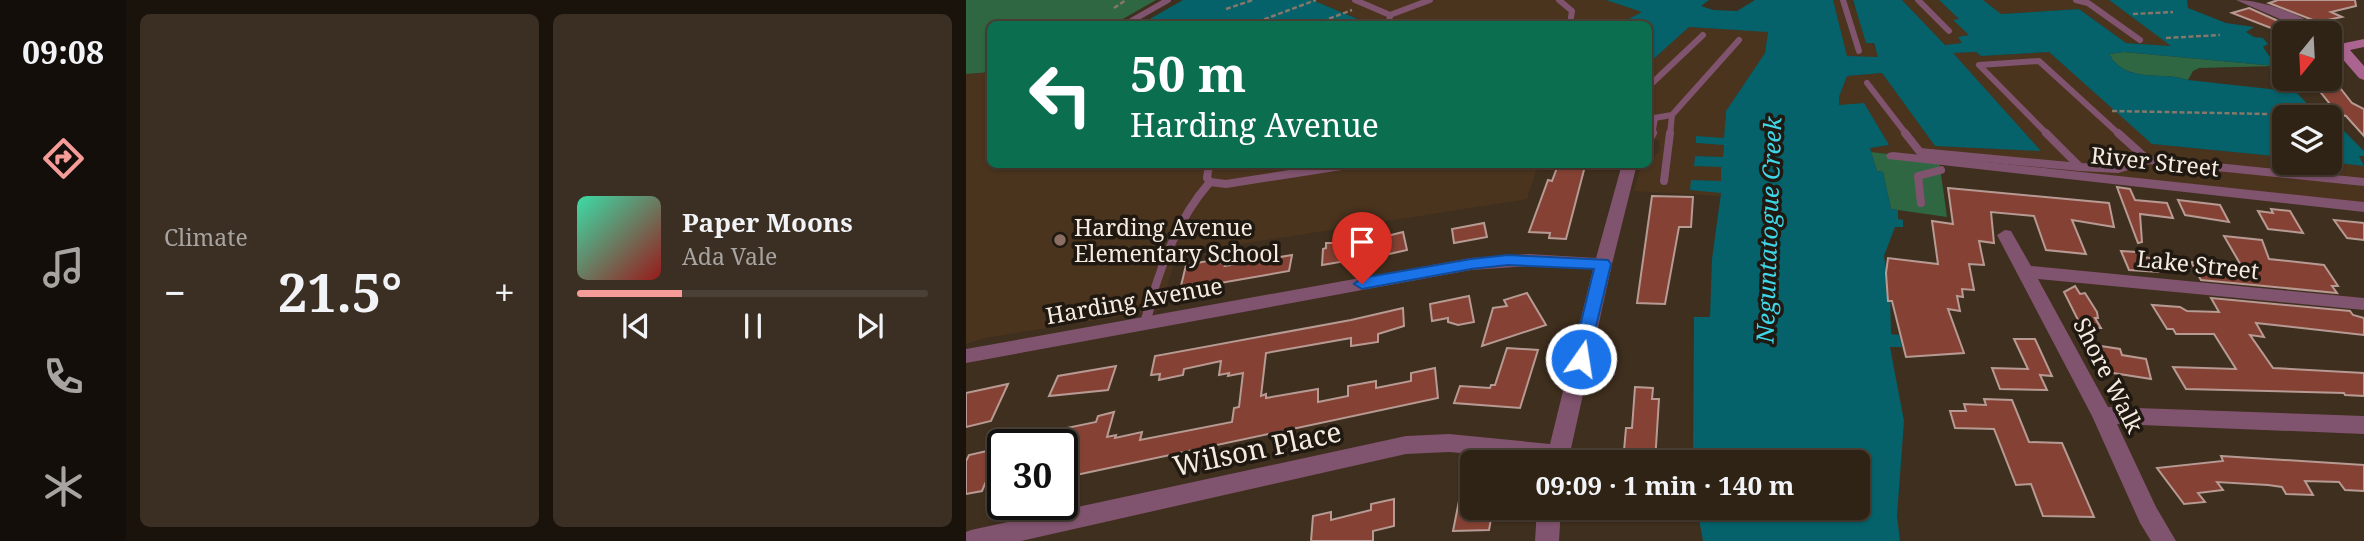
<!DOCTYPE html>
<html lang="en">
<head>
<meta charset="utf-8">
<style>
	:root { --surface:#2f2316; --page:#3b2f23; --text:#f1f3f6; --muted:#a7a4a1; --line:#4a4035; --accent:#f59b98 }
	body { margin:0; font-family:"Noto Serif",serif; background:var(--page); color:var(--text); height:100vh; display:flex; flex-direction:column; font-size:26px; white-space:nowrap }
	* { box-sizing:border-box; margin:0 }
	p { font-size:23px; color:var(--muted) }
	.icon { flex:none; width:38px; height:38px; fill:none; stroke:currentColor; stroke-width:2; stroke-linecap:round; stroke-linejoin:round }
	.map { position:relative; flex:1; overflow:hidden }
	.details { display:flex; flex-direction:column; gap:14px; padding:14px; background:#1a130c; width:840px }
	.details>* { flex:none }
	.banner { position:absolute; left:21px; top:21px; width:665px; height:147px; border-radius:10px; box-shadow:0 2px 5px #0004,0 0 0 2px var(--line); background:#0b6e4f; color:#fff; overflow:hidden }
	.needle { width:46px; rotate:198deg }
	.controls { position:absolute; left:1306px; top:21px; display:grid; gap:14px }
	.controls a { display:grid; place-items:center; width:70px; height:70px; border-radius:10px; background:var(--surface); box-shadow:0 2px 5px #0004,0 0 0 2px var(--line); font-size:35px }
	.speed { position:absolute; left:21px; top:429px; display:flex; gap:14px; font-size:35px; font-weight:700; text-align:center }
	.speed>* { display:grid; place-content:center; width:91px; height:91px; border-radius:50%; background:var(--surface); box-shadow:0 2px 5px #0004,0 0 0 2px var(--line); line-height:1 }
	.speed .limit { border:4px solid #111; border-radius:10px; background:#fff; color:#111 }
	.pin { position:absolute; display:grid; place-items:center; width:60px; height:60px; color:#fff; margin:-72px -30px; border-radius:50% 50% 50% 0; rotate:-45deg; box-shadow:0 0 7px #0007 }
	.pin .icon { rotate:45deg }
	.me { position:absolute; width:77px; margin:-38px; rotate:13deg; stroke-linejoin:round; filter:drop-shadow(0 0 5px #0008) }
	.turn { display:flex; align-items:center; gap:24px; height:147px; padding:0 28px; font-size:32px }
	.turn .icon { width:91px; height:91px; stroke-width:2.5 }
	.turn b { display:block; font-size:49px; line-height:60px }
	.big { font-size:52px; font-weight:700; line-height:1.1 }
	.details .card { flex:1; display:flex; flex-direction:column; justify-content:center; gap:10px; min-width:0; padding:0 24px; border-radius:10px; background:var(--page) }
	.song { display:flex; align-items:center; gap:21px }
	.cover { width:84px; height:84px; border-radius:10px; background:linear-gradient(135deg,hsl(160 70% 55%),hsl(0 70% 35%)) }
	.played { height:7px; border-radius:4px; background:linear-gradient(90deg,var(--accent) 30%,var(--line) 30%) }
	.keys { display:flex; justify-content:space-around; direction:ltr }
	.heat { display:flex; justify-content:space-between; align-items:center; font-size:38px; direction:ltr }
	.details .tiles { flex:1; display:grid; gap:14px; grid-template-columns:repeat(2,1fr) }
	.trip { position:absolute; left:494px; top:450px; width:410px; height:70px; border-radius:10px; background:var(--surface); box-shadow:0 2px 5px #0004,0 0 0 2px var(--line); font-weight:700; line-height:70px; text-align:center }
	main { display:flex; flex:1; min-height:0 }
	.tab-bar { display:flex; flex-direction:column; width:126px; justify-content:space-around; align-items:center; background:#130e09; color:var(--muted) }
	.tab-bar .icon { width:49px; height:49px }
	.tab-bar .on { color:var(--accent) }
	.tab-bar b { font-size:32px; color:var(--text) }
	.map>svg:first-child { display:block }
	.built { fill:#4a341e }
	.green { fill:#2f6743 }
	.water { fill:#05616a }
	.building { fill:#854234; stroke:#b79a93; stroke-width:2 }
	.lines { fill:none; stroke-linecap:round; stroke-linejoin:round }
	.path { stroke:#857769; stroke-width:2.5; stroke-dasharray:5 2.5; stroke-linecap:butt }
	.lane-far2 { stroke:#80536e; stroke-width:6 }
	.lane-far1 { stroke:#80536e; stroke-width:8 }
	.lane { stroke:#80536e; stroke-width:10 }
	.street { fill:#80536e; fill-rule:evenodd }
	.secondary { fill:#aa648f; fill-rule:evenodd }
	.route { fill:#1a73e8; stroke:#114b97; stroke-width:2 }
	.education-dot { fill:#8d6e63; stroke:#201911; stroke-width:2.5 }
	.labels { text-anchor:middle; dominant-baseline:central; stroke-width:7; stroke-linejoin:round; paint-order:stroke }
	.street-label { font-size:23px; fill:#f6ebe1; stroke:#201911 }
	.poi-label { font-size:23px; fill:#f6ebe1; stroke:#201911; text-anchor:start }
	.water-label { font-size:24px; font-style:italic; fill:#3fd7e8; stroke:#201911 }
	.near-street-label { font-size:28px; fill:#f6ebe1; stroke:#201911 }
</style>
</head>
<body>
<main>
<nav class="tab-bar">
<b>09:08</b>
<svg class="icon on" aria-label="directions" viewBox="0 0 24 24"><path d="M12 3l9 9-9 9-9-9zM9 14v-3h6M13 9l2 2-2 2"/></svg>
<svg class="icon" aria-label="music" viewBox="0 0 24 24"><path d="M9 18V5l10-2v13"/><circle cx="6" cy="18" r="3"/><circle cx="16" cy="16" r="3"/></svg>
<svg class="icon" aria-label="phone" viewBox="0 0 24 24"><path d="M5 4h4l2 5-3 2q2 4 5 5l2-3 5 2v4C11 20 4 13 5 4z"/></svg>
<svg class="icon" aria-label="climate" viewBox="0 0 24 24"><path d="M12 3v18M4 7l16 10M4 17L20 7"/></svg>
</nav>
<section class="details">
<div class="tiles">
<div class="card"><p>Climate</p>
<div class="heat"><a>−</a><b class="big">21.5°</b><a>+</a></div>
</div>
<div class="card">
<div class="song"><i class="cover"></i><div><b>Paper Moons</b><p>Ada Vale</p></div></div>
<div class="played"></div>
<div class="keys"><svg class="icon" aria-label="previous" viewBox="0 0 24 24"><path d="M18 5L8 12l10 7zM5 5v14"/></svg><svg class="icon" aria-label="pause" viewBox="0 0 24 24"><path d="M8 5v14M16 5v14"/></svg><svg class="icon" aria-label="next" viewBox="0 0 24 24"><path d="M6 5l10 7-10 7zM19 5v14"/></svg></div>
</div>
</div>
</section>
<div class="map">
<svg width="1398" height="541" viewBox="0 0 1398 541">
	<rect width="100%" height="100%" fill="#3f2f1e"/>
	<g class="built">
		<polygon points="346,0 640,0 677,12 653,24 399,24 399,21"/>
		<polygon points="867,0 887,0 886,3 913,57 881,57"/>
		<polygon points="936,0 973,0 994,20 1004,36 992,38 997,43 979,45"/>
		<polygon points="1017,0 1143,0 1207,46 1160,43 1113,9 1035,14"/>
		<polygon points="723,27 802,31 799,53 760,111 758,138 730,137 730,143 758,144 757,157 729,156 728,165 756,167 756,182 725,180 755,192 754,196 668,191 674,170 694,151 693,140 683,139 683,63"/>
		<polygon points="1010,52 1015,56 1083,52 1187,144 1318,157 1318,163 1363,162 1398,166 1398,205 905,152 904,147 923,145 873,106 873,97 881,76 916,73 969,146 1074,150 986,53"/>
		<polygon points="24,72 24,164 274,164 273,169 306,164 587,165 570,171 561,199 211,254 194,310 19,338 0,344 0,74"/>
	</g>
	<g class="green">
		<polygon points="0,0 190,0 148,24 24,24 24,72 0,74"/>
		<path d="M1158,52l152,14 -77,2 -6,3 -5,9c-25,-9 -63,4 -79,-26z"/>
		<polygon points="905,152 973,160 981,217 925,209 917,172 911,171"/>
	</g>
	<g class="water">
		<polygon points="217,0 346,0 399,22 399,24 175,24"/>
		<path d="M640,0h103l-8,6 12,4 24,1 18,-11h78l14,56 31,1 -4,-14h-8l-13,-43h49l43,45 17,-2 -4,-6 11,-2 -16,-15 6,-1 -20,-19h44l18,14 78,-5 47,34 45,3 -62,-46h78l1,8 38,15 28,4 -8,5 8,5 9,1 5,6 -5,3 13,19 -152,-14 -15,2c16,30 54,17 79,26l108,12 24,25h-36v40l-132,-13 -103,-92 -68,4 -5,-4 -23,1 88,98 -106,-5 -53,-73 -35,3 -8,21v8l25,-2 25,42 -19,3 7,23 6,1 8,37 7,1v9l5,1v7h-8l-11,29 6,38 1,40 8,1 3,12h-12l14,74 -7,95 3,25h-197l-6,-33h160v-46h-164l1,-145h16l2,-58 9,-66 -31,-3 1,-10 30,1v-14l-27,-1 1,-10 28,1 1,-12 -28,-2v-7l28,2 2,-27 39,-58 3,-21 -79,-5 -40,36 -1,-39h-29l23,-12z"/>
		<polygon points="1363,127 1377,130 1398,151 1398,156 1393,156 1398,166 1363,162"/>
	</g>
	<g class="building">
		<polygon points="1312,0 1389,0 1390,6 1365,12 1376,17 1352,22 1303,3"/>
		<polygon points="1283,8 1321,25 1318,26 1318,33 1266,13"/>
		<polygon points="1344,79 1367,79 1386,103 1398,109 1398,136 1380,116 1372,114"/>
		<polygon points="592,165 619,166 600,239 583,238 584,233 563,232 582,180 586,181"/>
		<polygon points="1151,187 1164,189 1169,200 1201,203 1207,218 1174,214 1176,242 1172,243"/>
		<polygon points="982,188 1143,203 1148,227 1106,220 1120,254 1080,250 1068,216 1025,212 1028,243 1013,241 1018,265 1003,264 1008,290 996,289 997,297 991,296 994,311 982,309 998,353 940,357 926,301 922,301 920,273 922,258 972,264 966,221 987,224"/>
		<polygon points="686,196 727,197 725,227 713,227 699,304 671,303"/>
		<polygon points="1212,200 1254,205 1263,222 1219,215"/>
		<polygon points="1305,209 1324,211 1337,233 1302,229 1292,211 1307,213"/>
		<polygon points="1368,220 1398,223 1398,240 1381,238"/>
		<polygon points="518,223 521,237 488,243 486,229"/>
		<polygon points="437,232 441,250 423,254 421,236"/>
		<polygon points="1258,236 1296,240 1303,259 1358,265 1372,286 1366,286 1371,293 1235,280 1225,262 1276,267"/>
		<polygon points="391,238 392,259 356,265 357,249 360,248 360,243 376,243"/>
		<polygon points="1155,251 1171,252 1174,257 1185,258 1192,272 1163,270"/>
		<polygon points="326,255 323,271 214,290 220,265 247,260 260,264 259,266"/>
		<polygon points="1109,286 1114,294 1119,293 1131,312 1132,318 1129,318 1135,328 1116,328 1098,292"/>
		<polygon points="561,293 580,325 516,346 527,308 541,306 538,300"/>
		<polygon points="503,296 508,322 492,325 482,322 482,318 466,321 464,304"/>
		<polygon points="1245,298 1384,311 1387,315 1398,318 1398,335 1290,323 1298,337 1284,335 1307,368 1398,373 1398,396 1379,395 1378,393 1220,389 1207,367 1270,369 1248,334 1210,334 1207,329 1201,329 1186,305 1214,307 1221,311 1253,312"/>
		<polygon points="437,308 438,326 412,334 412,342 385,346 385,338 300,353 295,396 300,394 300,398 352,389 352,402 382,396 382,386 410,381 410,388 445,381 445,373 469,368 472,398 96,478 96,444 81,444 86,431 130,422 132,416 148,412 141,437 150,435 149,438 176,432 174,440 266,422 268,408 273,407 277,373 262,376 263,373 253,375 255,361 218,369 217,375 193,380 194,374 185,375 189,356 385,320"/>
		<polygon points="1048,339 1069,339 1086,376 1074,375 1081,390 1034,389 1026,368 1062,369"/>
		<polygon points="1135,346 1154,349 1156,355 1180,359 1185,379 1141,372"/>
		<polygon points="541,348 572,350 554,408 488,403 494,386 524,388 525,385 529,385"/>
		<polygon points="150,366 142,390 83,396 92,376"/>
		<polygon points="42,384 25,421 0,427 0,393"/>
		<polygon points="669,387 687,388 686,399 693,399 689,462 657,462 660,428 666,428"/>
		<polygon points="1018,399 1046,400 1063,442 1096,443 1128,517 1077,516 1065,484 1050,485 1028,429 989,428 984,411 1000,411 998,404 1020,405"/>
		<polygon points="34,448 16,491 0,494 0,461 3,455"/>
		<polygon points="1255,456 1398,465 1398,491 1379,490 1373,482 1339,481 1347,495 1320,494 1316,487 1302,485 1251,482 1257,490 1232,493 1239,502 1218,504 1191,468 1257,461"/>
		<polygon points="499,471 506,472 506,508 527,508 523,530 487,531"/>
		<polygon points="428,499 428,526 407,531 407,541 345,541 347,516 365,512 365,520 405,510 405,504"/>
	</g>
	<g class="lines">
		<g class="path">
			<polyline points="148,8 160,0"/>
			<polyline points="260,9 287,0"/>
			<polyline points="1167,14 1207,12"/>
			<polyline points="291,22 350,0"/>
			<polyline points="349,24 386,10"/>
			<polyline points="1200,38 1254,35"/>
			<polyline points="1146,111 1302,114"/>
		</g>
		<g class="lane-far2">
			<polyline points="389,0 424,15 423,24"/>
			<polyline points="593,0 606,11 604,24"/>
			<polyline points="877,0 893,51"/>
			<polyline points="952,0 983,31"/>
			<polyline points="1110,0 1122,3 1174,40"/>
			<polyline points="424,15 464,0"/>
			<polyline points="160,24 202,0"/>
			<polyline points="901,83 941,135"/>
			<polyline points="682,87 737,35"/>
			<polyline points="682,119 706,115 773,40"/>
			<polyline points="686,135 689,118"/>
			<polyline points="704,135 706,115"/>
			<polyline points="1082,135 1013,65 1073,61 1154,135"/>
		</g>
		<g class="lane-far1">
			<polyline points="939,133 954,152 1114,167"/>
			<polyline points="1080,133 1114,167 1152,169 1182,160"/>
			<polyline points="1152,133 1182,160"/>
			<polyline points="682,142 687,133"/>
			<polyline points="1182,160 1398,182"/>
			<polyline points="243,164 241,178 244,182 260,184 388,164"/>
			<polyline points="698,181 704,133"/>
			<polyline points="955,203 952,176 975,170"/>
			<path d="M182,311c13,-46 30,-93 62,-129"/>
		</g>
		<polyline class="lane" points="179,323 183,309"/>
		<g class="street">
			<path d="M1270,0c27,0 69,15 90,33h-14z"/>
			<polygon points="927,152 1398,202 1398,212 922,159 920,156 922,153"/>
			<polygon points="656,164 671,164 646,264 602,462 483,452 440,454 55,541 0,541 0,532 5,530 440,436 483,434 584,444 627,269 562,266 505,270 0,363 0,349 505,258 562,254 630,258"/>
			<polygon points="1039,230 1045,231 1065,266 1398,298 1398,310 1072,279 1142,407 1398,416 1398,434 1151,424 1190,507 1210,541 1185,541 1174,523 1126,416 1031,235"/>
			<polygon points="571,508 595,508 593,541 569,541"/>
		</g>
		<polygon class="secondary" points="1398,39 1398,47 1384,50 1398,66 1398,80 1393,78 1367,48 1369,45"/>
	</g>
	<polygon class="route" points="542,255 642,260 645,264 621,364 609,364 606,359 628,269 542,265 505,269 396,289 388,284 396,278 505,259"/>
	<circle class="education-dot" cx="94" cy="240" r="7"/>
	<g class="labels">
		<g class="street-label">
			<text transform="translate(1189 161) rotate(6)">River Street</text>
			<text transform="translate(1232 264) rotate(6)">Lake Street</text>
			<text transform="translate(168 300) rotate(-10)">Harding Avenue</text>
			<text transform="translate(1143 375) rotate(63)">Shore Walk</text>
		</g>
		<g class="poi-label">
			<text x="108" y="227">Harding Avenue<tspan x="108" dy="26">Elementary School</tspan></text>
		</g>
		<g class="water-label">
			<text transform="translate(802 230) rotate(-88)">Neguntatogue Creek</text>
		</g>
		<g class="near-street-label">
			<text transform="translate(291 448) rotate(-12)">Wilson Place</text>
		</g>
	</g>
</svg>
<div class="controls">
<a><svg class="needle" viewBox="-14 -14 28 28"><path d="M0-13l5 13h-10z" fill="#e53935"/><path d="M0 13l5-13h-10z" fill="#a7a4a1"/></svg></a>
<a><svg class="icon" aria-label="layers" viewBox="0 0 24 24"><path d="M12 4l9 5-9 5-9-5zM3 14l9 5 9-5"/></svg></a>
</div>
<div class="speed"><div class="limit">30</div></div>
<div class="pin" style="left:396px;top:284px;background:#d93025"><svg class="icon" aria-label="arrive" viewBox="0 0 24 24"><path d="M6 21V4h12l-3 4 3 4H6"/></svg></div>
<svg class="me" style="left:615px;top:359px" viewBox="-20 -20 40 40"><circle r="17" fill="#1a73e8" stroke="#fff" stroke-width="3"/><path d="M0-11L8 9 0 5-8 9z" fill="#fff"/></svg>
<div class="trip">09:09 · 1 min · 140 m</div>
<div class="banner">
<div class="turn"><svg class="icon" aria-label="left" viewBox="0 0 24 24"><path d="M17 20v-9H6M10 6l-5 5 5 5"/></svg><div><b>50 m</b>Harding Avenue</div></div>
</div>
</div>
</main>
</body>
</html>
